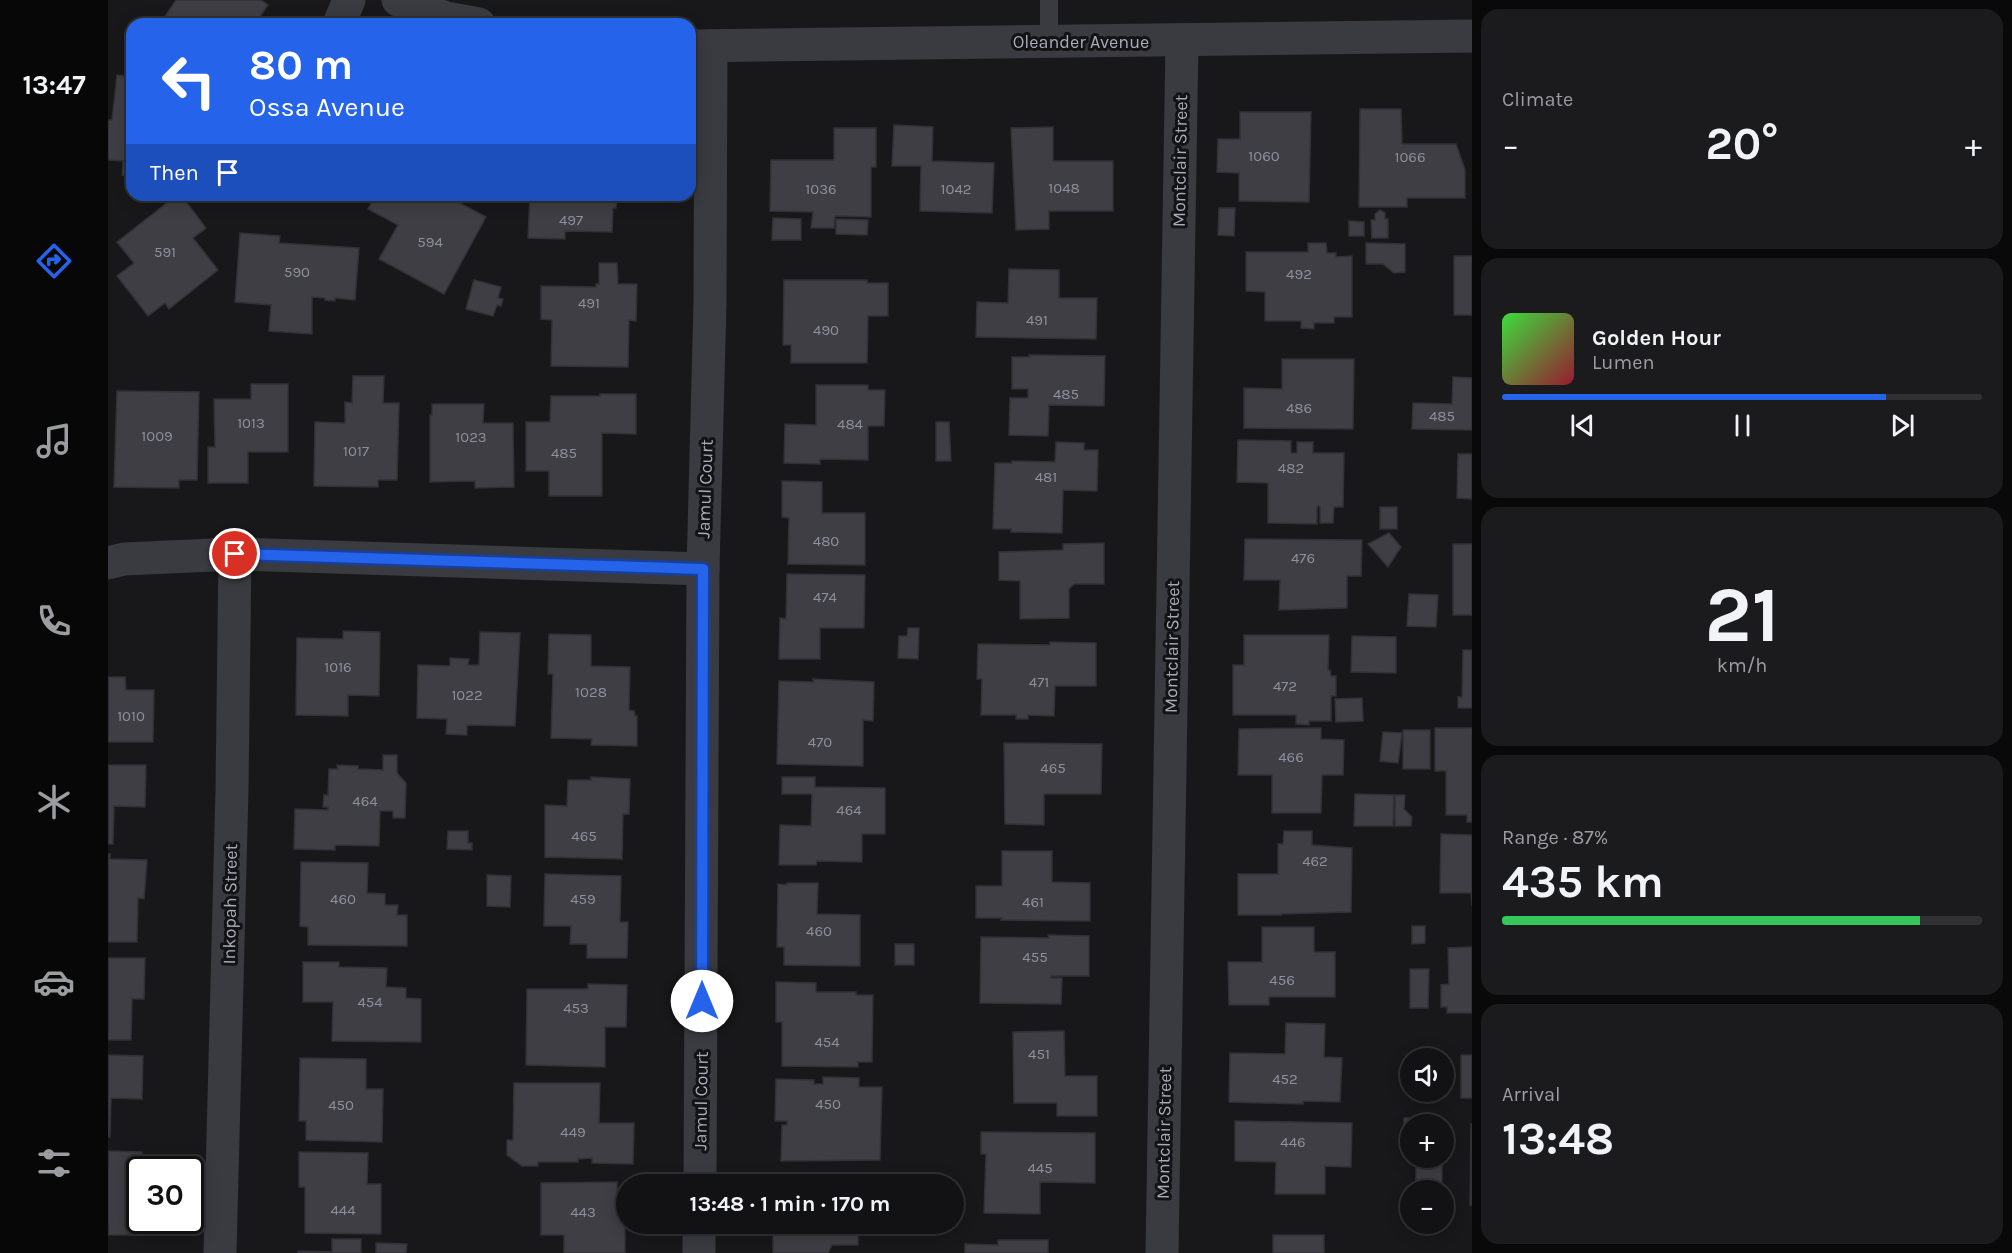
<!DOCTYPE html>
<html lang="en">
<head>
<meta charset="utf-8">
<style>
	:root { --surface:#121113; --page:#1b1a1c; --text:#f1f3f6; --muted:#9c9da0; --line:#313133; --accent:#2563eb }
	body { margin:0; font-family:Karla,sans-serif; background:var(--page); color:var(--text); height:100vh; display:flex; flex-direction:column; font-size:22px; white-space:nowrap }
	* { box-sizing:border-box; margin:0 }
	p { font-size:20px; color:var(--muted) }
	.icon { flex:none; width:33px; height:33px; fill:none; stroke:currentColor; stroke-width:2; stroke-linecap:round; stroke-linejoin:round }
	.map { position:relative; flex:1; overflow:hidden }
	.details { display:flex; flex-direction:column; gap:9px; padding:9px; background:#0a090a; width:540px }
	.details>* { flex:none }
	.top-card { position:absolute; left:18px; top:18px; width:570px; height:183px; border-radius:18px; box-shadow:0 3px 15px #0003,0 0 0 2px var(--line); background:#2563eb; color:#fff; overflow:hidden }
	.buttons { position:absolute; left:1292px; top:1048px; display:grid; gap:12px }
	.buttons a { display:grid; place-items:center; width:54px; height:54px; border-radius:50%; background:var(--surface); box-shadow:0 3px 15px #0003,0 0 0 2px var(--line); font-size:30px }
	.speed { position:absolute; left:18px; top:1156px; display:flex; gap:12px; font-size:30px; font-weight:700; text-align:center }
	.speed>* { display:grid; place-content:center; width:78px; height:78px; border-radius:50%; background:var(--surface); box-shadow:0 3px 15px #0003,0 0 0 2px var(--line); line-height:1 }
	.speed .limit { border:3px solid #111; border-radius:9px; background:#fff; color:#111 }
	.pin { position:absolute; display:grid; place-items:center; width:51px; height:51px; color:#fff; margin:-26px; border:3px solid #fff; border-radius:50%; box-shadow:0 2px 6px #0007 }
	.me { position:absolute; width:66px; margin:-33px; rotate:0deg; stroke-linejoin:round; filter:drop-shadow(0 0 4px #0008) }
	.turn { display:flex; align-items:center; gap:21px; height:126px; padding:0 24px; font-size:27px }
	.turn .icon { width:78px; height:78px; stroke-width:2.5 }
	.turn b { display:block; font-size:42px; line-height:51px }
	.then { display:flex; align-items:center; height:57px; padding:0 24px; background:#0003; gap:12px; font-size:22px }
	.big { font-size:45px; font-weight:700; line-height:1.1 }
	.details .tile { flex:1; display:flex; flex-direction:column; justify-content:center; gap:9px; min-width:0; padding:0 21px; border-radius:18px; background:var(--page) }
	.details .dial { align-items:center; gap:0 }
	.dial b { font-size:78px; line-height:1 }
	.song { display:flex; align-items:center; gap:18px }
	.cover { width:72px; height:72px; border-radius:9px; background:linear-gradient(135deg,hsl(120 70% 55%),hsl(350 70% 35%)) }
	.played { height:6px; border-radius:3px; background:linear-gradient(90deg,var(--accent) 80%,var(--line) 80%) }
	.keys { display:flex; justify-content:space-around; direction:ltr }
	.heat { display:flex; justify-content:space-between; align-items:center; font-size:33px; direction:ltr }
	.charge { height:9px; border-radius:4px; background:linear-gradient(90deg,#34c759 87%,var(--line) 0) }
	.trip { position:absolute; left:508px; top:1174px; width:348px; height:60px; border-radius:30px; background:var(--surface); box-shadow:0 3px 15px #0003,0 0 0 2px var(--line); font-weight:700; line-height:60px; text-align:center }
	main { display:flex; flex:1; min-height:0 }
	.dock { display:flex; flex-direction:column; width:108px; justify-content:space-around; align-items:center; background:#070708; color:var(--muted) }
	.dock .icon { width:42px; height:42px }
	.dock .current { color:var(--accent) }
	.dock b { font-size:27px; color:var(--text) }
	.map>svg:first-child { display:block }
	.building { fill:#3f3e44; stroke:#323136; stroke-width:1.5 }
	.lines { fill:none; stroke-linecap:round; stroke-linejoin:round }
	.service { stroke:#3a3a41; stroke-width:18 }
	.minor { stroke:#3a3a41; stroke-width:33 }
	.tertiary { stroke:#3a3a41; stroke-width:33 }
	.route-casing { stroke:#184099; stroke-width:15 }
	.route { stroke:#2563eb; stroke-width:10 }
	.labels { text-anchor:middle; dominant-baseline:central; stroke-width:6; stroke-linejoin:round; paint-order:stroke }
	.number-label { font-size:15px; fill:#8e8f9c }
	.street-label { font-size:18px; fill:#a8aaba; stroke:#131215 }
</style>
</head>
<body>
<main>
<nav class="dock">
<b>13:47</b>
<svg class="icon current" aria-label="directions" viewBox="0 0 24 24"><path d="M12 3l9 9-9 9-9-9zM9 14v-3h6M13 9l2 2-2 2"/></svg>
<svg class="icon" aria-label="music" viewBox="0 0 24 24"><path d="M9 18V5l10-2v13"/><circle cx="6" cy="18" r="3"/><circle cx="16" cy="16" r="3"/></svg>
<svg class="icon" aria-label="phone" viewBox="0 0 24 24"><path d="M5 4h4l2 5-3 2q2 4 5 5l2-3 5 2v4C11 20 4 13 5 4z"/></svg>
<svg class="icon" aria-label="climate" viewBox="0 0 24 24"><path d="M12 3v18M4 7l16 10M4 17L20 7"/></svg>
<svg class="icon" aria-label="car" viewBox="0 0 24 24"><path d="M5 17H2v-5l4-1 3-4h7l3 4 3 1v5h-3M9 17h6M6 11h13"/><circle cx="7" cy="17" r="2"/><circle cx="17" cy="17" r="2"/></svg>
<svg class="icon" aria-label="filters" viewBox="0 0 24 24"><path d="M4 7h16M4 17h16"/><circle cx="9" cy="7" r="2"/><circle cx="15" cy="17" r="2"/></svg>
</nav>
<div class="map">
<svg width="1364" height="1253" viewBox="0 0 1364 1253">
	<rect width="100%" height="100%" fill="#181719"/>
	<g class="building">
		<polygon points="68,0 153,0 160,5 147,24 52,24"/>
		<polygon points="9,75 24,77 24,176 14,175 15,161 1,160 0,158 0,120 4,120"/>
		<polygon points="1252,109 1293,109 1294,144 1348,144 1357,170 1357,198 1299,198 1299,207 1251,207"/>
		<polygon points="1132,112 1203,112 1201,202 1131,201 1131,173 1109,172 1110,139 1132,139"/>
		<polygon points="786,125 825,127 824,161 886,163 884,213 812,211 813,166 784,166"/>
		<polygon points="945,127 945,161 1005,161 1005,211 941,211 941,229 908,230 903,128"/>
		<polygon points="726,128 768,128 768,167 763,167 763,217 727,216 726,228 703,228 705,212 662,211 663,160 726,160"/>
		<polygon points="69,195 73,195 98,228 85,238 110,270 61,309 57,303 40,316 9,276 26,263 9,242"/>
		<polygon points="268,195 337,195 378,217 336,294 271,259 290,225 260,209"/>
		<polygon points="422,195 509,195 508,208 505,208 504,232 457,231 457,239 420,238"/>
		<polygon points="1111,208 1127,208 1126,236 1110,235"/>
		<polygon points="1272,210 1277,213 1277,219 1280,219 1280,238 1264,238 1263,220 1267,220 1267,214"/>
		<polygon points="665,218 693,219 693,240 664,240"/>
		<polygon points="728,219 760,220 759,235 728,234"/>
		<polygon points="1241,221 1256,222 1256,236 1241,236"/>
		<polygon points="132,233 172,236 171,243 251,248 247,300 227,298 227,301 217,300 217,298 204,297 204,334 161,331 163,305 127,302"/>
		<polygon points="1200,243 1218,243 1219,253 1228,253 1228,257 1244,256 1244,317 1226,317 1226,323 1206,323 1206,329 1193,328 1193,321 1157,321 1157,292 1138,291 1138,252 1200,252"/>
		<polygon points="1258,243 1297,244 1297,272 1286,273 1275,264 1258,264"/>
		<rect x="1346" y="256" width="18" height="59"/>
		<polygon points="491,263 509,263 510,284 529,284 528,321 521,320 520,367 443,366 444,320 433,319 433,286 488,287 488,284 491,284"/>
		<polygon points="901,269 951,270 951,298 989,298 988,339 868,337 869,302 900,303"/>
		<polygon points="366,280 393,287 390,298 395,299 393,306 389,305 385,316 358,309"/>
		<polygon points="676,280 759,280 759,283 780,283 780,316 760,316 759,363 683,363 683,345 675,345"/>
		<polygon points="921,355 997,356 996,406 941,405 940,436 901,435 902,398 920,398 920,389 904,389 904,357 922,357"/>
		<polygon points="1174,359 1246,359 1245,429 1136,428 1136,388 1174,389"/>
		<polygon points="245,376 276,376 275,403 291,403 289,480 270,480 270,487 206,486 207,422 237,423 237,402 244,403"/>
		<polygon points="1345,377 1364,378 1364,430 1304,429 1305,403 1344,404"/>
		<polygon points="143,384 180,384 180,452 140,452 140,483 100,483 100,447 107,447 106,399 143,399"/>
		<polygon points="708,385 760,385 760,390 777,390 776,426 760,426 760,460 712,459 712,464 676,463 677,424 708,425"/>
		<polygon points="9,391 91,392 89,480 71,480 71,488 6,487"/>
		<polygon points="492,394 528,394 528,434 494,433 494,496 441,496 441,471 418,471 418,422 442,422 443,396 492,396"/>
		<polygon points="324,404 376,404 375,423 405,423 406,487 367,488 367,481 322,482 322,415 324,415"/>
		<polygon points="828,422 841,422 843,461 828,461"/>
		<polygon points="1130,440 1183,441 1183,453 1189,453 1189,442 1205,442 1205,453 1236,453 1235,507 1226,507 1225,523 1212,523 1212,506 1209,506 1209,524 1160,523 1160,483 1129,482"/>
		<polygon points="948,442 976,443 976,450 990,450 989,491 955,490 954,533 903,532 903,529 885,529 887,463 904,463 904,461 947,462"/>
		<polygon points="1350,454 1364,454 1364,499 1349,498"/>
		<polygon points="674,481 714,482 714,513 757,513 757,565 680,564 681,518 674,517"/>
		<rect x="1272" y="507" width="17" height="22"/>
		<polygon points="1281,533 1293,547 1280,567 1260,544"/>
		<polygon points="1137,539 1254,540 1253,576 1239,576 1239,608 1171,610 1172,580 1136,580"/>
		<polygon points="996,543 996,584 966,584 961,589 961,618 912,619 912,581 891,580 891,552 955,550 955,544"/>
		<rect x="1345" y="544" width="19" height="71"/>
		<polygon points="679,574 757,575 756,628 712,628 712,659 671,659 672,618 678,619"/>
		<polygon points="1301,594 1330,595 1328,627 1299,626"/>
		<polygon points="800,628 811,628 810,659 790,658 791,636 799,636"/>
		<polygon points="235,631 272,632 271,696 240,695 240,716 188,715 189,638 235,639"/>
		<polygon points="372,632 412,633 407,726 359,725 359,735 338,734 339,719 309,718 310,665 342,666 342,658 361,659 360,665 371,665"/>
		<polygon points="441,634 483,635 483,666 522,667 521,710 526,711 527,716 529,716 529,746 483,745 484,739 443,738 445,674 440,674"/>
		<polygon points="1136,635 1221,635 1220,670 1222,670 1223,676 1228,676 1228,696 1223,696 1223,721 1201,721 1201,725 1188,724 1188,715 1125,715 1125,665 1136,665"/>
		<polygon points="1244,636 1288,637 1288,673 1243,672"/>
		<polygon points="942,642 988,643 988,686 947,686 946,716 920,715 920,719 908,719 908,715 873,715 874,679 869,679 870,644 942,645"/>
		<polygon points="1355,650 1364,650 1364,708 1350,708 1350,697 1354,697"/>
		<polygon points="0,677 17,677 18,690 46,690 45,742 0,742"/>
		<polygon points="705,679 766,682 765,721 755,720 755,766 669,764 671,681 706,682"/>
		<polygon points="1254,698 1255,721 1228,722 1227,699"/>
		<polygon points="1213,728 1213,739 1236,740 1235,775 1214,775 1213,813 1164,813 1164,775 1130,775 1131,729"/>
		<polygon points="1327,728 1364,728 1364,822 1359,822 1359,815 1338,815 1338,771 1327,771"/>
		<rect x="1295" y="730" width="27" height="39"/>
		<polygon points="1275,732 1294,733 1290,763 1272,761"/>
		<polygon points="896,743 994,744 993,794 936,794 936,825 897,824"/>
		<polygon points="275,755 289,755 289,773 298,783 297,818 285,818 285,811 272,811 271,846 227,845 227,850 186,849 187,809 220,810 220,807 215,807 216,795 220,795 221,769 230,769 229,765 250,766 250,769 275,770"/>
		<polygon points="0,765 38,765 37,807 6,806 5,844 0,844"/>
		<polygon points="483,777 522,779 521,814 515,814 514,859 437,857 437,805 459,806 460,780 483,780"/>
		<polygon points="674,777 707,777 707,787 777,788 777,834 754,834 754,862 709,861 708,865 671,865 672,825 703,826 704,794 674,794"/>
		<polygon points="1247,794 1286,795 1285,826 1246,826"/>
		<polygon points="1287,795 1297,795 1296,809 1304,817 1303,826 1287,826"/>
		<polygon points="340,831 360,831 360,843 364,843 364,850 339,849"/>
		<polygon points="1176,831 1204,831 1204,845 1244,848 1243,912 1173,914 1173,915 1130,915 1130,874 1170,874 1170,844 1175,844"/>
		<polygon points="1333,834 1364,835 1364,906 1363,893 1332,893"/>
		<polygon points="894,851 944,851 944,882 982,883 982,921 893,920 894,918 868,918 868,886 894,886"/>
		<polygon points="0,854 2,854 2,859 39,860 36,899 30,898 29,942 0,942"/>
		<polygon points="193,862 260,863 259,893 277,894 277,905 290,905 289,915 299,915 299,946 200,945 200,927 192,926"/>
		<polygon points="437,874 513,876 512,922 520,922 519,958 479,958 479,944 462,944 463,926 436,926"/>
		<polygon points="379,875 403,876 402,907 379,906"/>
		<polygon points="679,883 710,883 709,914 752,915 752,966 676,965 676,947 669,947 670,884 679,885"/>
		<polygon points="1304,926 1317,926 1317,943 1304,944"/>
		<polygon points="1154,927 1206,927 1206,952 1227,952 1227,997 1161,997 1161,1005 1121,1005 1120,962 1154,962"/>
		<polygon points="940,935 981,936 981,976 943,976 943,978 954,978 953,1004 872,1003 873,937 941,938"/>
		<rect x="787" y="944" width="19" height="21"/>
		<polygon points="1364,947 1364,1013 1339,1013 1339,1007 1333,1007 1333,985 1341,984 1340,948"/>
		<polygon points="0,958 37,958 36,999 24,999 23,1040 0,1040"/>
		<polygon points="195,962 231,962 231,967 279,968 278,987 298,988 298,998 313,999 313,1042 224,1041 225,1002 195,1002"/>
		<polygon points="1302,969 1321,969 1320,1008 1302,1008"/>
		<polygon points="668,982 708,983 708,992 748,992 748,995 765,995 764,1062 750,1062 750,1067 674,1066 674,1022 668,1022"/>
		<polygon points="480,984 519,985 518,1027 497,1027 497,1067 418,1065 419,989 480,989"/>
		<polygon points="1178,1023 1217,1024 1216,1057 1234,1058 1232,1102 1195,1101 1195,1104 1121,1102 1122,1053 1177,1054"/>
		<polygon points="956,1031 957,1076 989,1076 989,1116 949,1116 949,1103 906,1103 905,1032"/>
		<polygon points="0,1055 35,1056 34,1099 3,1098 2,1137 0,1137"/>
		<rect x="1353" y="1055" width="11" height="43"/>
		<polygon points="192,1058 258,1059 258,1089 275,1089 274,1142 198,1140 198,1121 191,1121"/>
		<polygon points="715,1077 751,1078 751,1087 774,1087 772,1160 673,1161 674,1125 679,1125 679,1121 667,1121 668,1079 706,1080 706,1084 715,1084"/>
		<polygon points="406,1083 492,1083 491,1123 526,1123 525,1164 484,1163 484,1158 470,1159 470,1162 430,1162 430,1166 414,1166 399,1155 399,1140 405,1140"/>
		<polygon points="1296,1118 1329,1118 1329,1121 1334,1122 1335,1125 1302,1125 1302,1142 1296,1142"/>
		<polygon points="1127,1121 1244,1123 1243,1167 1217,1166 1217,1194 1167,1194 1168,1162 1127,1161"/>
		<polygon points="1363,1124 1364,1124 1364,1205 1362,1205"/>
		<polygon points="873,1132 987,1133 987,1183 932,1182 932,1214 876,1213 878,1154 873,1154"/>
		<polygon points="0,1151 34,1152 32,1188 29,1188 28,1202 32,1202 32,1218 27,1218 26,1235 0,1235"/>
		<polygon points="191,1152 260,1153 259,1184 273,1184 273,1234 197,1233 197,1187 191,1187"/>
		<rect x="1308" y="1158" width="26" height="26"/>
		<polygon points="666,1177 751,1178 751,1185 666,1185"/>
		<polygon points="509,1182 509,1189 517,1190 517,1253 456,1253 456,1235 433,1235 433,1183"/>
		<polygon points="665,1224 750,1224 750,1245 724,1245 720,1253 665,1253"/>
		<rect x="1165" y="1235" width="51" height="18"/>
		<polygon points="224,1239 253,1239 253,1253 190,1253 190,1251 224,1252"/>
		<polygon points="890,1240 940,1240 940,1253 857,1253 857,1244 890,1245"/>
		<polygon points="268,1243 299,1244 298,1253 268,1253"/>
	</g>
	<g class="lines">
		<polyline class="service" points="941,41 941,0"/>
		<g class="minor">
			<polyline points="231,24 241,0"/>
			<polyline points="0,563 16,559 127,554 595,569"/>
			<polyline points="592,1185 595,569 602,303 603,46"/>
			<polyline points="112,1253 124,789 127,554"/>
			<polyline points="591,1253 591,1224"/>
			<polyline points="1054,1253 1074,41"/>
		</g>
		<g class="tertiary">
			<polyline points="290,0 338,18 371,24"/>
			<polyline points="582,46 1364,36"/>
		</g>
	</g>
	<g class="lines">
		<g class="route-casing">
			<polyline id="route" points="127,554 595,569 594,1001"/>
		</g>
		<use href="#route" class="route"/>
	</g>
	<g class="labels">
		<g class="number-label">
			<text x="1156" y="156">1060</text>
			<text x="1302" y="157">1066</text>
			<text x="956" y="188">1048</text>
			<text x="713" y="189">1036</text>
			<text x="848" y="189">1042</text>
			<text x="463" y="220">497</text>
			<text x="322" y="242">594</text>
			<text x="57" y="252">591</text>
			<text x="189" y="272">590</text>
			<text x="1191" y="274">492</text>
			<text x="481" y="303">491</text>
			<text x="929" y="320">491</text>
			<text x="718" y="330">490</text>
			<text x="958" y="394">485</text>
			<text x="1191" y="408">486</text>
			<text x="1334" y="416">485</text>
			<text x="143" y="423">1013</text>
			<text x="742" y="424">484</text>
			<text x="49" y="436">1009</text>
			<text x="363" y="437">1023</text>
			<text x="248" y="451">1017</text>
			<text x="456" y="453">485</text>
			<text x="1183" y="468">482</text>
			<text x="938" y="477">481</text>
			<text x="718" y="541">480</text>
			<text x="1195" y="558">476</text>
			<text x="717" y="597">474</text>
			<text x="230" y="667">1016</text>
			<text x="931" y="682">471</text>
			<text x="1177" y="686">472</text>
			<text x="483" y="692">1028</text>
			<text x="359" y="695">1022</text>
			<text x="23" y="716">1010</text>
			<text x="712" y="742">470</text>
			<text x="1183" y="757">466</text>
			<text x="945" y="768">465</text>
			<text x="257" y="801">464</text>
			<text x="741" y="810">464</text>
			<text x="476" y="836">465</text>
			<text x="1207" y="861">462</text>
			<text x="235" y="899">460</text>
			<text x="475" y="899">459</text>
			<text x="925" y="902">461</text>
			<text x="711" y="931">460</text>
			<text x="927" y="957">455</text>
			<text x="1174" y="980">456</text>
			<text x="262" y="1002">454</text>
			<text x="468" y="1008">453</text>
			<text x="719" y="1042">454</text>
			<text x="931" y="1054">451</text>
			<text x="1177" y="1079">452</text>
			<text x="720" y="1104">450</text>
			<text x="233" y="1105">450</text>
			<text x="465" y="1132">449</text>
			<text x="1185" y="1142">446</text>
			<text x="932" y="1168">445</text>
			<text x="235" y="1210">444</text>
			<text x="475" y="1212">443</text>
		</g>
		<g class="street-label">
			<text x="973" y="42">Oleander Avenue</text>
			<text transform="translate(1072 161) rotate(-89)">Montclair Street</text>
			<text transform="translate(597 489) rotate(-88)">Jamul Court</text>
			<text transform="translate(1064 647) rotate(-89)">Montclair Street</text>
			<text transform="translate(122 904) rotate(-89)">Inkopah Street</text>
			<text transform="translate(593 1101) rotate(-89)">Jamul Court</text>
			<text transform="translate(1056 1133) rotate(-89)">Montclair Street</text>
		</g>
	</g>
</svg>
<div class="buttons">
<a><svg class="icon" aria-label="sound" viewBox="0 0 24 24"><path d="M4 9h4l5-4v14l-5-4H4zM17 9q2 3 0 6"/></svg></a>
<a>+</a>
<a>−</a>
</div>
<div class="speed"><div class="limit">30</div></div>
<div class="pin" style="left:127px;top:554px;background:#d93025"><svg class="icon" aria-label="arrive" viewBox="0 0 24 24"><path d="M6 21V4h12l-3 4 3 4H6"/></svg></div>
<svg class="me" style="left:594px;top:1001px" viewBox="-20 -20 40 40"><circle r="19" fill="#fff"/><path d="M0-13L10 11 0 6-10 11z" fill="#2563eb"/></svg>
<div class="trip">13:48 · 1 min · 170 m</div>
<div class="top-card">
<div class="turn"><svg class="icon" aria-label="left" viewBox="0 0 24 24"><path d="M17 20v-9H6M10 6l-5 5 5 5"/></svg><div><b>80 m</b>Ossa Avenue</div></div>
<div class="then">Then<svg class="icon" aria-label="arrive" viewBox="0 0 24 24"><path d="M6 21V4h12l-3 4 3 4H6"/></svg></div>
</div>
</div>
<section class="details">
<div class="tile"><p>Climate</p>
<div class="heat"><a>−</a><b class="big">20°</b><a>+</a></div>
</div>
<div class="tile">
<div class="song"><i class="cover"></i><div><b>Golden Hour</b><p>Lumen</p></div></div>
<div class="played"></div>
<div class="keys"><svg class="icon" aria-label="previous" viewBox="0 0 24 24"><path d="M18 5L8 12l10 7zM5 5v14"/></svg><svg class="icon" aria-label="pause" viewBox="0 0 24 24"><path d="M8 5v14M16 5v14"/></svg><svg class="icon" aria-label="next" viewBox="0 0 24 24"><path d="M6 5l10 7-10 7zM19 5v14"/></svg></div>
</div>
<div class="tile dial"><b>21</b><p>km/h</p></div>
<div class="tile"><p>Range · 87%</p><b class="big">435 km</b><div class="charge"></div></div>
<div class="tile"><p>Arrival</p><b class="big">13:48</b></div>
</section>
</main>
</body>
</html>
